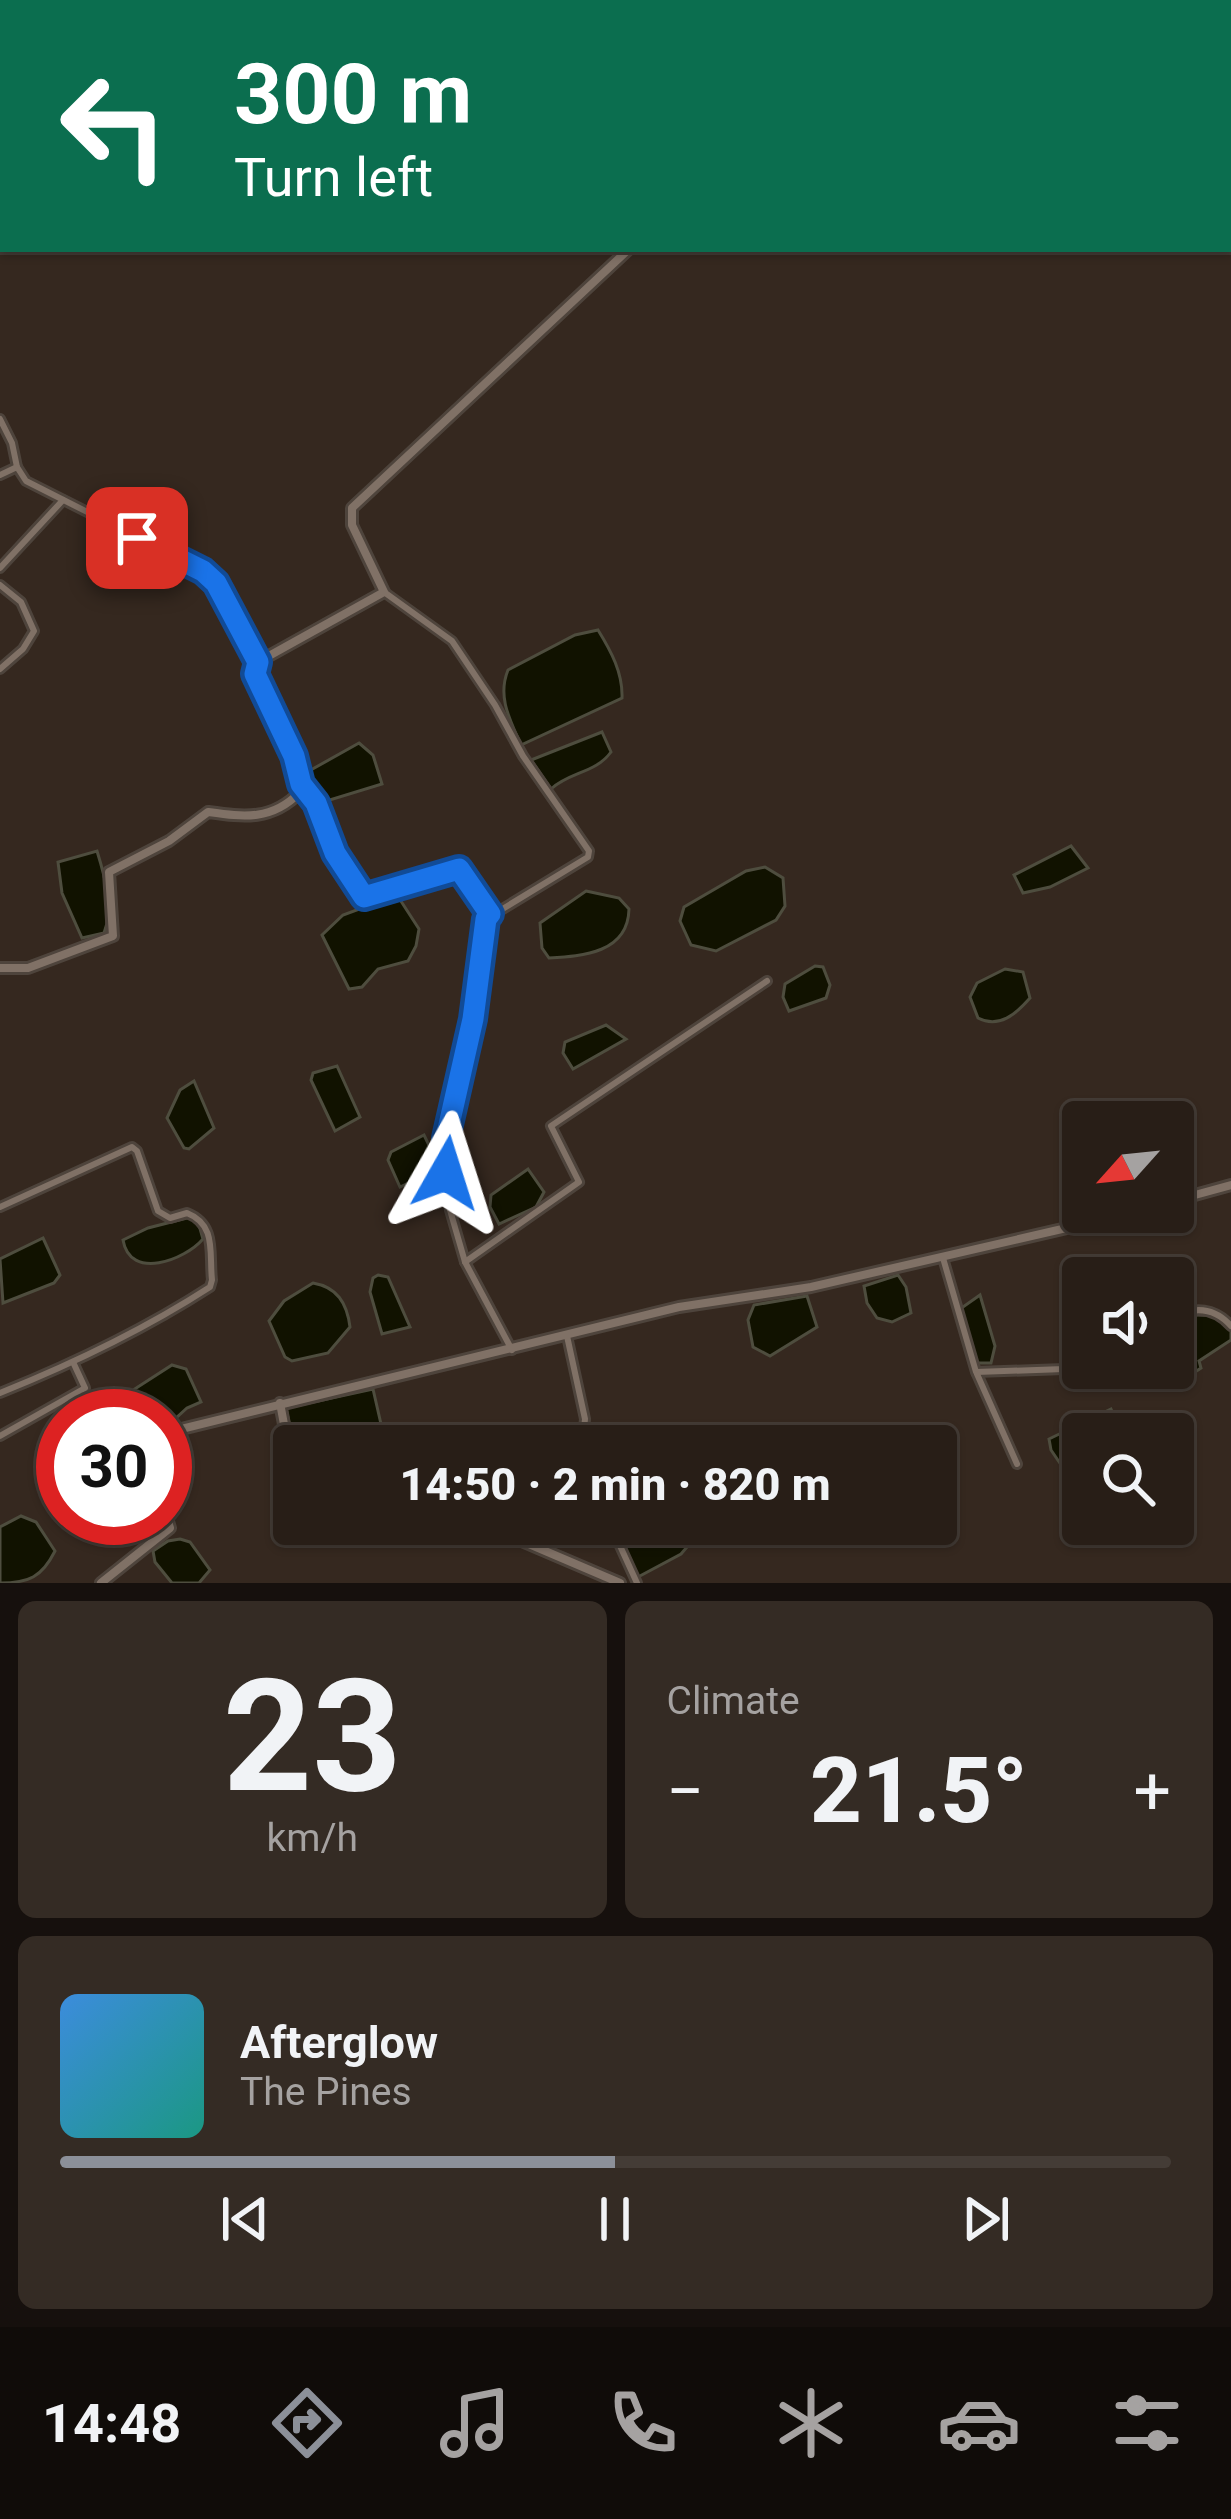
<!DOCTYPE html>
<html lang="en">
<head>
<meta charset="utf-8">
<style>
	:root { --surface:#281e17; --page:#342b24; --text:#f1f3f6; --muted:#a5a2a1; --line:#443c36; --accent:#8c9099 }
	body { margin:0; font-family:Roboto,sans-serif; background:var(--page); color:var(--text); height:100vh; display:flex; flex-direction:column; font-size:45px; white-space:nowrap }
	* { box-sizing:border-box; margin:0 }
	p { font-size:39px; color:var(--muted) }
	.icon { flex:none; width:66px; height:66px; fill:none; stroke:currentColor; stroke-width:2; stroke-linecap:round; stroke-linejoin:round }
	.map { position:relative; height:1583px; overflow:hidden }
	.sheet { display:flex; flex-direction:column; gap:18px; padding:18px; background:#16100d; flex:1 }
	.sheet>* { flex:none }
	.top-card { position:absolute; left:0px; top:0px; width:1233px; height:252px; box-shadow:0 3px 9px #0004,0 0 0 3px var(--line); background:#0b6e4f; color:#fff; overflow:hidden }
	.needle { width:78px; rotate:243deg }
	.tools { position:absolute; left:1062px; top:1101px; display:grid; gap:24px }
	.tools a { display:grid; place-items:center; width:132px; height:132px; border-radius:12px; background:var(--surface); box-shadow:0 3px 9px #0004,0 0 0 3px var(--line); font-size:60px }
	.speed { position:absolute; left:36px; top:1389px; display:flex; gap:24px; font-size:60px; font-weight:700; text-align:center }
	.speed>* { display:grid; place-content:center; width:156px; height:156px; border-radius:50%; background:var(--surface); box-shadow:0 3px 9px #0004,0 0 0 3px var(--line); line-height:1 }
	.speed .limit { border:18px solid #d22; background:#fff; color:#111 }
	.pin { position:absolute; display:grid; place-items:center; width:102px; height:102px; color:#fff; margin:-51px; border-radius:24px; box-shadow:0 6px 18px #0006 }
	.me { position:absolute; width:132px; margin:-66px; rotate:6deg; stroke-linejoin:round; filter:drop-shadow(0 0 9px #0008) }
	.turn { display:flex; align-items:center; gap:42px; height:252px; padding:0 36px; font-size:54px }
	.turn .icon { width:156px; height:156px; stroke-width:2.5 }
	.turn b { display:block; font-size:84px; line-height:102px }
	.big { font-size:90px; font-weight:800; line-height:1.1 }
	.sheet .card { flex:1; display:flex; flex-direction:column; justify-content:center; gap:18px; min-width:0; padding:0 42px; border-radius:18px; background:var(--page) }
	.sheet .dial { align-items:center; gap:0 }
	.dial b { font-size:156px; line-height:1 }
	.song { display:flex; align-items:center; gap:36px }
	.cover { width:144px; height:144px; border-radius:18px; background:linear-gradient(135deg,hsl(210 70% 55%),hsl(170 70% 35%)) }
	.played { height:12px; border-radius:6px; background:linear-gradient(90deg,var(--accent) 50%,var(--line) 50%) }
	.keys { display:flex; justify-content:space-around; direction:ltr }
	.heat { display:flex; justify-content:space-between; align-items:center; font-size:66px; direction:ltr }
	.sheet .tiles { flex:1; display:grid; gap:18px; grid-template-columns:1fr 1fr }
	.card:last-child { grid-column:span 2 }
	.trip { position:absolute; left:273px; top:1425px; width:684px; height:120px; border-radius:12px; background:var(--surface); box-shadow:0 3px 9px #0004,0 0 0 3px var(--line); font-weight:800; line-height:120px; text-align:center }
	.tab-bar { display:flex; height:192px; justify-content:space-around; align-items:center; background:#100c09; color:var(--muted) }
	.tab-bar .icon { width:84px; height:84px }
	.tab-bar .current { color:var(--accent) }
	.tab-bar b { font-size:54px; color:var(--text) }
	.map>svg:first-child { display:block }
	.water { fill:#111200; stroke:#4e4d3e; stroke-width:3 }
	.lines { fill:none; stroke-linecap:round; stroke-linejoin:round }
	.canal { stroke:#111200; stroke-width:8 }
	.minor-casing { stroke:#4e443c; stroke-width:12 }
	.tertiary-casing { stroke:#4e443c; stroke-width:14 }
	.minor { stroke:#807166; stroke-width:6 }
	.tertiary { stroke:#807166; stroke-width:8 }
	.route-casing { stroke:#114b97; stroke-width:30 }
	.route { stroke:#1a73e8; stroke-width:21 }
</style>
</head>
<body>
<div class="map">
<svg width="1231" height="1583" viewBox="0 0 1231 1583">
	<rect width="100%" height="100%" fill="#35281f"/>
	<g class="water">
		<path d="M598,630c13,21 25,43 24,68l-101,47c-11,-25 -24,-48 -13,-75l67,-35z"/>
		<path d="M602,732l9,20c-15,21 -42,20 -60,37l-20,-29z"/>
		<polygon points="359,743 373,755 382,784 320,803 312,790 309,771"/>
		<polygon points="1071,846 1088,868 1050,887 1023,893 1014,875"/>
		<path d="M97,851c8,26 17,57 7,82l-22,5 -20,-45 -4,-31z"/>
		<polygon points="765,867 783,878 785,906 776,920 716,951 691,945 680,921 684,907 746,871"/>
		<path d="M586,891l33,7 10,11c-1,44 -46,47 -80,49l-7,-10 -2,-25z"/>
		<polygon points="397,895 419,929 416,946 408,961 378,969 362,987 349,989 322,935 343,915"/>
		<polygon points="815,966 823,967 830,985 826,998 789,1011 783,997 785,984"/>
		<path d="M1005,969l18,3 7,26c-14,16 -31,31 -52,20l-8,-21 7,-14z"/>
		<polygon points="606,1025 626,1039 573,1069 563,1053 565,1042"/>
		<polygon points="337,1066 360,1117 335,1131 311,1080 313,1073"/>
		<polygon points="194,1081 214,1128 189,1149 184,1148 167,1118 180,1090"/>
		<polygon points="424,1135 440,1168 400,1187 388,1160 391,1152"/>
		<polygon points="528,1169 544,1192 536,1207 499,1224 490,1207 491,1195"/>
		<path d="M191,1217l8,8 4,14c-18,21 -73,42 -80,1l25,-12z"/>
		<polygon points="43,1238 60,1275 54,1283 3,1303 0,1259"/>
		<polygon points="378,1275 388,1277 410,1327 382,1334 370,1292 373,1278"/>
		<polygon points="898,1275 906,1287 911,1313 892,1322 877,1318 867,1303 864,1286"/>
		<path d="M313,1283c24,4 34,20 37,44l-22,26 -36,8 -7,-4 -16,-36 15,-20z"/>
		<polygon points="980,1295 995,1346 991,1363 975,1363 960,1309"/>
		<polygon points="807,1296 817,1327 770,1356 753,1347 748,1320 754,1305"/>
		<polygon points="1186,1315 1213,1315 1231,1331 1231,1340 1199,1361 1201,1368 1184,1379 1173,1367 1173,1323"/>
		<polygon points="172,1365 186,1369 201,1402 187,1408 165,1428 165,1416 139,1416 130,1392"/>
		<polygon points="373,1389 386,1446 312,1446 292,1437 286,1408"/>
		<polygon points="1111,1409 1121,1431 1083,1434 1083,1460 1064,1469 1051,1450 1049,1439"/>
		<path d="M21,1516l15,6 19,29c-13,26 -26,32 -55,32v-56z"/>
		<polygon points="641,1527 661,1545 689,1530 693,1540 681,1554 638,1577 624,1547 622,1533"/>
		<polygon points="180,1539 190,1542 210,1570 199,1583 172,1583 155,1562 153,1551 168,1541"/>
	</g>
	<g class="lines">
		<g class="canal">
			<polyline points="156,3 159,0"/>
			<polyline points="0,180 3,177"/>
		</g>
		<g class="minor-casing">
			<g id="minor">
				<polyline points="695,0 696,3"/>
				<polyline points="141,3 143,0"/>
				<polyline points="171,3 173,0"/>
				<polyline points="0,166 3,165"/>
				<polyline points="0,190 3,189"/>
				<polyline points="0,419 12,443 17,467"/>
				<polyline points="0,475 17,467 26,481 204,571 216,583 258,662"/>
				<polyline points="0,568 63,500"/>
				<polyline points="0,585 21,602 34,631 23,649 0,669"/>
				<polyline points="384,592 452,641 495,705 523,756 589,851 588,857 486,919 473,1019 446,1138 446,1173 450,1210 465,1262 512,1350"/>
				<path d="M301,785c25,26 36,77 60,111l46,-8 52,-19 31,45"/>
				<path d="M0,1207l132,-60 5,4 21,60 12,7 17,-5c30,12 22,40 25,67l-2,7c-65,42 -138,77 -210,106"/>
				<polyline points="943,1258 976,1372 1064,1369 1083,1362"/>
				<polyline points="465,1262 579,1182 551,1126 767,981"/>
				<path d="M1173,1317c22,-11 42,-9 58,9"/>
				<polyline points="567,1336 585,1419 582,1446"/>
				<polyline points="977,1374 1017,1464"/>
				<polyline points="0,1436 85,1388 73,1362"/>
				<polyline points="610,1524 637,1583"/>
			</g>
		</g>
		<g class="tertiary-casing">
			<g id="tertiary">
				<polyline points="895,3 899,0"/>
				<path d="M0,968h28l85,-32 -4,-64 60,-31 39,-29c36,5 64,9 92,-20l-6,-36 -39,-82 3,-12 126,-70 -32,-67v-17l277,-259"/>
				<polyline points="1173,1201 1231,1185"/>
				<polyline points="280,1403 286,1435 304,1446"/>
				<polyline points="165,1433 679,1307 811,1287 1136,1212"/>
				<polyline points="482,1524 620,1583"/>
				<polyline points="101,1583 170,1528 165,1511"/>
			</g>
		</g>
		<use href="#minor" class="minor"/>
		<use href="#tertiary" class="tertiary"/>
	</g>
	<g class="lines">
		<g class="route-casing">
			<polyline id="route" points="137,538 203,571 216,583 258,662 255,674 294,756 301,784 316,803 335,853 364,897 459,869 490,914 486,919 473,1019 446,1138 446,1173"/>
		</g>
		<use href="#route" class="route"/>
	</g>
</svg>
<div class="tools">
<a><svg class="needle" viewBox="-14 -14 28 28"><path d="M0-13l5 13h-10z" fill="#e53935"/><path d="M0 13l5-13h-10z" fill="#a5a2a1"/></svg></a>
<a><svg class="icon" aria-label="sound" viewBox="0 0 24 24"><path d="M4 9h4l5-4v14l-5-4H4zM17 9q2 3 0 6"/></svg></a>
<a><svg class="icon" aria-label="search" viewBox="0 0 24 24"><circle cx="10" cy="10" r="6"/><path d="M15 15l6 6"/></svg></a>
</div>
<div class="speed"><div class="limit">30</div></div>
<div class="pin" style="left:137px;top:538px;background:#d93025"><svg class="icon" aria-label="arrive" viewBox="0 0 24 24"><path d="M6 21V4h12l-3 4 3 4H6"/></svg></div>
<svg class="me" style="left:446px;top:1173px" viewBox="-20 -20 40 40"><path d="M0-17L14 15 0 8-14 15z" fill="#1a73e8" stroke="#fff" stroke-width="4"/></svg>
<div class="trip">14:50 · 2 min · 820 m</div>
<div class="top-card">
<div class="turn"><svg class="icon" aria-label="left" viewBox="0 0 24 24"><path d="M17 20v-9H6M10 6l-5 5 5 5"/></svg><div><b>300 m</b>Turn left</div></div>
</div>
</div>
<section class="sheet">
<div class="tiles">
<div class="card dial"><b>23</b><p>km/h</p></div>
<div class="card"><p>Climate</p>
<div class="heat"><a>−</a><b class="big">21.5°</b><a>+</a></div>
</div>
<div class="card">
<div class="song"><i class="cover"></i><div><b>Afterglow</b><p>The Pines</p></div></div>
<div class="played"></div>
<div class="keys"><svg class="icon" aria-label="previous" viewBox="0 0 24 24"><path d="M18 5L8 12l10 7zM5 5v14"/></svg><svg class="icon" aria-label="pause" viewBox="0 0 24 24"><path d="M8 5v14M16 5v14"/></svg><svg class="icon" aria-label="next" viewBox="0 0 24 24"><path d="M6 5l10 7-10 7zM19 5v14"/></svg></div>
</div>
</div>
</section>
<nav class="tab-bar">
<b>14:48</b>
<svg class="icon current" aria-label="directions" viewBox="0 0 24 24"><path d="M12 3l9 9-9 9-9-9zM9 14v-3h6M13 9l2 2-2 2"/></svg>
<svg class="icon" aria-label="music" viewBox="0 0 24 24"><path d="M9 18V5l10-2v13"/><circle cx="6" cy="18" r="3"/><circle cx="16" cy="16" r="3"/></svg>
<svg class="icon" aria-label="phone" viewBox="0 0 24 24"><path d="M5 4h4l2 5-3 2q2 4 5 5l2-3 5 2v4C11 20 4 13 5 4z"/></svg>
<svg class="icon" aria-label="climate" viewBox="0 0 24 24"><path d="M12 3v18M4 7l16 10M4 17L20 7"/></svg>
<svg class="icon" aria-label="car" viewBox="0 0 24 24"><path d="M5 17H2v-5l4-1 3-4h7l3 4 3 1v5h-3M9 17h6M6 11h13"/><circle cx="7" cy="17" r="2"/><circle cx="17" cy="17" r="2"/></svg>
<svg class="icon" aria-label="filters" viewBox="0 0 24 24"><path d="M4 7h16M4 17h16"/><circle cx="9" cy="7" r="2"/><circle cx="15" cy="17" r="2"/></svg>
</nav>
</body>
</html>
